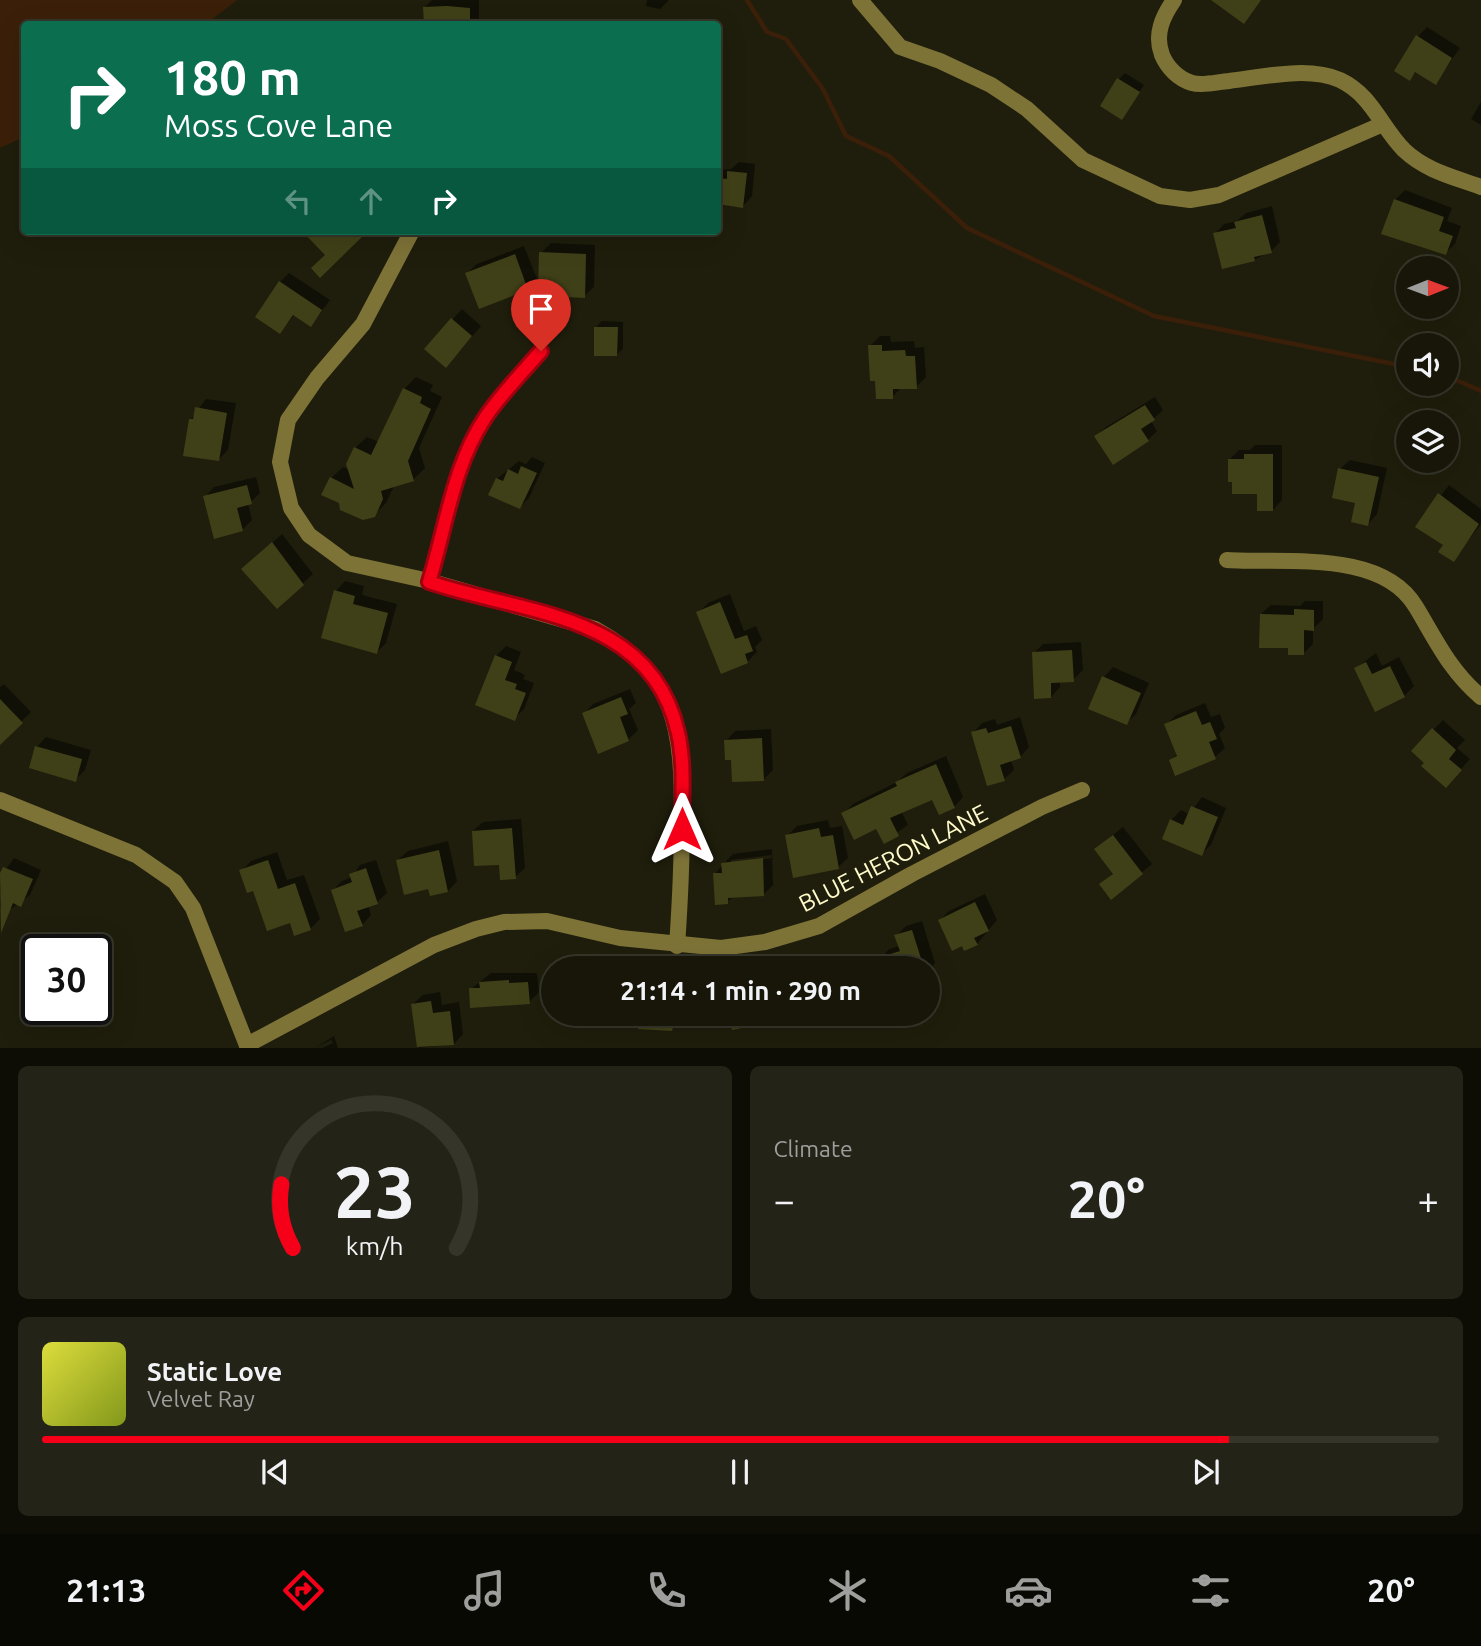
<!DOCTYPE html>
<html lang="en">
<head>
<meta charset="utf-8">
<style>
	:root { --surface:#171609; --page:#242317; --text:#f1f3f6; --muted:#9e9f9c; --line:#36352a; --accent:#f50018 }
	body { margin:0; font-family:Ubuntu,sans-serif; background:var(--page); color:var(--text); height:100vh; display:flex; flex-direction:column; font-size:26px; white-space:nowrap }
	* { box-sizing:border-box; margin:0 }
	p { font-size:23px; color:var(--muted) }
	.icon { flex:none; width:38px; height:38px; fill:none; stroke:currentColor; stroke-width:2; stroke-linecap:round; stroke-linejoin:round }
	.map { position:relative; height:1048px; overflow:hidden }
	.details { display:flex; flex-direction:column; gap:18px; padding:18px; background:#0d0c05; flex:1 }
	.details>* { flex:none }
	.banner { position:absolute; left:21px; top:21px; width:700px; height:214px; border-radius:7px; box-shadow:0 7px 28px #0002,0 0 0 2px var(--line); background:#0b6e4f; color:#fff; overflow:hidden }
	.needle { width:46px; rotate:89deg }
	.buttons { position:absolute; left:1396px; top:256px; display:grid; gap:14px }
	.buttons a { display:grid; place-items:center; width:63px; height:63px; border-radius:50%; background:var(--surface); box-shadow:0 7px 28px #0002,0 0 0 2px var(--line); font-size:35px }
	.speed { position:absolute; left:21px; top:934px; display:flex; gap:14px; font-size:35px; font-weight:700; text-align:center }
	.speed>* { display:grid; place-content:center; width:91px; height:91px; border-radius:50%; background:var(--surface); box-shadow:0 7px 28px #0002,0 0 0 2px var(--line); line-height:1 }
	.speed .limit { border:4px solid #111; border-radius:10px; background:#fff; color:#111 }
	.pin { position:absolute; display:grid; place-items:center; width:60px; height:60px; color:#fff; margin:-72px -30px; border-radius:50% 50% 50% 0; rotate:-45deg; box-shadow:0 0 7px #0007 }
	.pin .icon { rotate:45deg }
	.me { position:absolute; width:77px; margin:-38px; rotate:0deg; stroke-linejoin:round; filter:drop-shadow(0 0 5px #0008) }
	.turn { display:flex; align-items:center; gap:24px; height:147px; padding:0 28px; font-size:32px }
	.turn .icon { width:91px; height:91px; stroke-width:2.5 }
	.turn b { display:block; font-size:49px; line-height:60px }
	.lanes { display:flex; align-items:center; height:66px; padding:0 28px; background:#0003; justify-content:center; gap:35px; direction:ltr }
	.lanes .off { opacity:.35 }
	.big { font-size:52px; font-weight:700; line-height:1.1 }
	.details .tile { flex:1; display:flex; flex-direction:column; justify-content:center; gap:10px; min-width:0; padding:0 24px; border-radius:10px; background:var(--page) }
	.details .dial { align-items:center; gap:0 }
	.dial svg { height:182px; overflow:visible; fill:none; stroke:var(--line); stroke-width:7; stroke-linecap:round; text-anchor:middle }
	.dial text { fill:var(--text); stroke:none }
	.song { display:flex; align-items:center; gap:21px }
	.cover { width:84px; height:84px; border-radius:10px; background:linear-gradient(135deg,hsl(60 70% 55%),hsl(70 70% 35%)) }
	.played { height:7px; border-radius:4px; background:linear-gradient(90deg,var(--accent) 85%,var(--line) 85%) }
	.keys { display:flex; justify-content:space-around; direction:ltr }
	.heat { display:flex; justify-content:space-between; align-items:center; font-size:38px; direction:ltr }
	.details .tiles { flex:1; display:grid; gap:18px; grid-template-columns:1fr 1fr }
	.tile:last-child { grid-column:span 2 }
	.trip { position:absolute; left:541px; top:956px; width:399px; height:70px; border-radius:35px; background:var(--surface); box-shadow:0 7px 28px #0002,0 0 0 2px var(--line); font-weight:700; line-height:70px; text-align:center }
	.dock { display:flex; height:112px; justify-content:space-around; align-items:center; background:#090904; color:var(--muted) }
	.dock .icon { width:49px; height:49px }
	.dock .on { color:var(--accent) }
	.dock b { font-size:32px; color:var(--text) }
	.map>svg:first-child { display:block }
	.water { fill:#3b1f09 }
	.shadow { fill:#0007; fill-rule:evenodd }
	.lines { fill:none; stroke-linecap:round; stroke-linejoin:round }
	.stream { stroke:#3b1f09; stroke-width:4.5 }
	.building { fill:#404018 }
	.minor { stroke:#7e7337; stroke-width:16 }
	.route-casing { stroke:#9f0010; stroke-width:18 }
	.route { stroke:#f50018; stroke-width:12 }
	.labels { text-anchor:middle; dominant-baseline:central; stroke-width:7; stroke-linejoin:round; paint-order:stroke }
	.street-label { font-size:24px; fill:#fffbca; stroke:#1f1e0c }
</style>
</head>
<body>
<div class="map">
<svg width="1481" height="1048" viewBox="0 0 1481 1048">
	<rect width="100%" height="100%" fill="#1f1e0c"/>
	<polygon class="water" points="0,0 237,0 206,24 24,24 24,137 0,148"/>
	<g class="shadow">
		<polygon points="432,0 479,0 479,24 425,24 425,7"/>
		<polygon points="647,0 669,0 660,9 646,6"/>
		<polygon points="1427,27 1460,48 1436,82 1417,71 1410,78 1417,37"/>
		<polygon points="1125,73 1144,85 1122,118 1119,79"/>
		<polygon points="1481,102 1481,125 1471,119"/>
		<polygon points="739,162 755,164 752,196 743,206 718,202 718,170 731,169"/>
		<polygon points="1405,190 1452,208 1447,221 1461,226 1455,244 1445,253 1395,200"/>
		<polygon points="1272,206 1280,242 1271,251 1254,260 1215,234 1224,224 1237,221 1246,213"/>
		<polygon points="551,243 595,245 594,287 584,296 568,291 541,253"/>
		<polygon points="524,246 537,279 527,288 467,273 477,264"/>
		<polygon points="289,273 330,300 311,325 295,314 280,332 280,282"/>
		<polygon points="462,309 481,326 455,356 426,349"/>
		<polygon points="602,321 623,322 623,349 616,355 596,327"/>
		<polygon points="880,336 890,336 891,342 914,341 915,348 924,347 926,377 916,387 902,387 892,397 870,346"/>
		<polygon points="416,377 433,385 430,391 442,397 419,448 425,468 413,480 394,486 386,503 374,515 331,478 343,467 350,470 355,448 367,437 379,442 404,389"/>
		<polygon points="1155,397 1163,410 1151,421 1157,431 1148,440 1096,436 1106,427"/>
		<polygon points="206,399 236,403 228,450 219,459 191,419"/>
		<polygon points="1255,445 1282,445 1282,500 1273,510 1229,460 1239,450 1250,450"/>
		<polygon points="532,457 545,463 529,498 520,507 497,479 519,461 526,464"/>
		<polygon points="1350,460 1387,468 1377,514 1368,524 1340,469"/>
		<polygon points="256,477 260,493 248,504 252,520 243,529 205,497 214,487"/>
		<polygon points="1449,485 1481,509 1481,524 1453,560 1445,545 1418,526"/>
		<polygon points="282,534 313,574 277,607 253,560"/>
		<polygon points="345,581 364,586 362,595 397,604 386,643 377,652 336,591"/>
		<polygon points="730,594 744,631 756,626 762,640 755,647 757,652 747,662 699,612 708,603"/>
		<polygon points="1305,601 1323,601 1323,619 1313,629 1313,644 1303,654 1290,647 1261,614 1271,605 1300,606"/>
		<polygon points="1081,642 1083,670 1073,680 1060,680 1060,687 1051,697 1034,653 1043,644"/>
		<polygon points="506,646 521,652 514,670 525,675 523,679 534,683 524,709 514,719 496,656"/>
		<polygon points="1376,653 1382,666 1399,657 1414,686 1404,696 1356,668"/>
		<polygon points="1113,667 1149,683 1136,714 1126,723 1104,677"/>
		<polygon points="4,684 31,712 0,742 0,687"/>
		<polygon points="630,689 636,703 629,709 638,730 628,740 584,714 593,704"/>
		<polygon points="1205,703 1211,717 1220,714 1225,728 1219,734 1225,748 1215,757 1171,760 1178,753 1166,725 1176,715"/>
		<polygon points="1020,717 1029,747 1020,757 1011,760 1014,770 1004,779 973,733 982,723 995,719 997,725"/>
		<polygon points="1443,720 1465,740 1457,748 1470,759 1455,776 1433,730"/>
		<polygon points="771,729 773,770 764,779 733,758 726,741 735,731"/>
		<polygon points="46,737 91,750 85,770 75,780 37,747"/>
		<polygon points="946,756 963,797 954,807 933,797 901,811 908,825 884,841 877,826 843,814 853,804 897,782 907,773"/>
		<polygon points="1202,797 1226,808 1211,845 1201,854 1171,820 1181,810 1189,814"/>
		<polygon points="521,819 525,868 515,877 473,831 483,822"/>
		<polygon points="828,820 830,828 842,826 848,858 838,867 787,836 797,826"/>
		<polygon points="1123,827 1152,864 1112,897 1102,884 1114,872 1096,849"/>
		<polygon points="448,841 457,881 448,891 429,887 398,860 408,851"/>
		<path d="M772,849l1,36 -9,9 -30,2 -7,6 -12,-28 8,-10 10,-10zM771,855l1,3 -41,6v-4z"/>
		<polygon points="277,852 287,880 304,875 320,919 310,929 291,921 254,889 241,871 251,861"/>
		<polygon points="14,858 41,870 30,895 8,911 0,907 0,878"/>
		<polygon points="376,860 387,893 377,902 368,905 371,915 362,925 333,890 342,881 352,877 360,865"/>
		<polygon points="985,894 997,920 977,944 940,920 949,911"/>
		<polygon points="922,921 935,963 928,971 928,968 882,968 880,959 889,949 900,946 896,936 906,926"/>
		<polygon points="845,954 849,968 803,968 806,964"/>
		<polygon points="570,965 610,967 568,968"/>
		<polygon points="491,973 537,973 539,992 529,1002 471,989"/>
		<polygon points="440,992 442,1005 459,1002 463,1034 454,1044 419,1048 413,1004 423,995"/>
		<polygon points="641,1013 701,1013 691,1026 676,1025 672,1029"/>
		<polygon points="334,1036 338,1048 322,1048 333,1043 331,1040 315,1048"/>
	</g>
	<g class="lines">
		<g class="stream">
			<polyline points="747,0 767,32 786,39 823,89 846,136 889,156 967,228 1154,316 1409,367"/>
			<polyline points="1447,376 1481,391"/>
		</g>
	</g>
	<g class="building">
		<polygon points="1211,0 1261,0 1244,24"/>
		<polygon points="447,6 470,8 470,24 424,24 423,7"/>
		<polygon points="1416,35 1452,58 1436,85 1415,72 1410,81 1394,71"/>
		<polygon points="1117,78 1140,92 1122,120 1100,106"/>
		<polygon points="727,171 747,173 743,208 718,204 718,178 727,179"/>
		<polygon points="1394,199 1444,217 1439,231 1453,236 1446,255 1381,234"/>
		<polygon points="1262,215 1272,253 1254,257 1255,261 1222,269 1213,233 1236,228 1234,222"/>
		<polygon points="302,231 368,231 320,278 311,268 325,255"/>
		<polygon points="539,252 586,254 585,298 566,297 566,292 538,292"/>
		<polygon points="515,254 528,290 479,309 465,273"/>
		<polygon points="279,281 322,310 311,327 293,315 280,334 255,317"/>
		<polygon points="451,318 472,336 446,368 424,349"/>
		<polygon points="594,327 618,327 617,356 594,356"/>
		<polygon points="868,345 882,345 882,351 905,350 906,356 915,356 917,389 893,389 893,399 876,399 875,381 870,381"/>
		<polygon points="403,388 422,397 420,403 431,409 408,461 414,481 381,491 383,499 375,517 363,520 340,510 339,503 321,495 330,477 354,489 346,464 354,447 371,455"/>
		<polygon points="1145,405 1155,420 1141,429 1149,441 1113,465 1094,436"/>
		<polygon points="195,407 227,413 219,461 183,456 189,419 193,419"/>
		<polygon points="1244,454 1273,454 1273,511 1257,511 1257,494 1232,494 1232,482 1228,482 1228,459 1244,459"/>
		<polygon points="521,466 537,473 520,509 488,495 496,478 503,481 508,469 518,474"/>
		<polygon points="1338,468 1379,477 1368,526 1351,522 1355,503 1332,498"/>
		<polygon points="247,485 252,504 237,508 243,531 214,539 203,496"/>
		<polygon points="1438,493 1479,524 1454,562 1438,552 1443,545 1415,527"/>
		<polygon points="272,542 304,585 277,609 241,569"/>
		<polygon points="334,590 355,596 353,604 388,613 377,654 321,638"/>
		<polygon points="720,602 735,639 747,635 753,651 745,654 748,663 721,674 696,612"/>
		<polygon points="1294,609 1314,610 1314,631 1304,630 1304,655 1288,655 1288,648 1259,648 1260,614 1294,615"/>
		<polygon points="1072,650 1074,682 1051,683 1051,698 1034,699 1032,652"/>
		<polygon points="495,655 512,662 505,680 517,684 515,689 526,693 515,721 475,705"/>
		<polygon points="1366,662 1372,674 1390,666 1405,697 1375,712 1354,668"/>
		<polygon points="1102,676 1141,693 1127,725 1088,709"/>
		<polygon points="621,697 628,714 620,717 629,741 598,754 582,713"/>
		<polygon points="0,699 23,723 0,745"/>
		<polygon points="1196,711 1202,725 1210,722 1217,739 1209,742 1216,759 1175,776 1169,760 1177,756 1164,724"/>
		<polygon points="1011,726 1021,758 1000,765 1005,781 987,786 971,732 986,728 988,733"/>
		<polygon points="1432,728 1456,750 1449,759 1462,770 1446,788 1421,766 1424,763 1411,751"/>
		<polygon points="762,738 764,781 732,782 731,760 725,760 724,740"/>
		<polygon points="35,746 82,759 76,782 29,768"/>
		<polygon points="936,764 955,808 939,815 932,800 890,818 899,836 884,844 876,829 854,840 841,813 897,786 895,782"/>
		<polygon points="1191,806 1218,817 1202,856 1162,839 1170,819 1183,825"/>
		<polygon points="512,828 516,879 500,880 499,865 474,866 472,831"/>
		<polygon points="819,828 821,837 833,835 839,869 793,878 785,835"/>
		<polygon points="1113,835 1143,874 1111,900 1099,884 1113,874 1094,849"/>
		<polygon points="439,850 448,892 430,896 428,889 404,895 396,860"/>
		<polygon points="763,858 764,896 728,898 728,904 715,905 713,873 722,873 721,863"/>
		<polygon points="268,860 278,889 295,883 311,930 294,936 290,923 267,931 253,891 247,893 239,870"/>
		<polygon points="3,867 33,879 21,907 13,903 1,933 0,873"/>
		<polygon points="366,868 378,904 357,911 363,926 345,932 331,890 352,882 349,874"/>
		<polygon points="975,902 989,931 974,938 978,945 964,951 962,946 952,951 938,920"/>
		<polygon points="912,930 924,968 881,968 878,958 900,951 894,935"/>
		<polygon points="509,980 509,983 528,982 530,1004 470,1008 469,988 480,988 479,982"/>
		<polygon points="431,1001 433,1013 450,1011 454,1045 417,1047 411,1004"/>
		<polygon points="640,1013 693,1013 692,1028 673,1027 672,1031 638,1029"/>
		<polygon points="728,1013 786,1013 786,1019 732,1030"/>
	</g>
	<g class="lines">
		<g class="minor">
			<polyline points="860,0 900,47 940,61 991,85 1027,109 1083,160 1160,196 1190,200 1219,195 1383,124"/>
			<path d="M1174,0c-11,16 -20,34 -12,55 5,12 16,24 30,28 11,3 25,-1 37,-2 34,-4 79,-15 111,-1 32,15 41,47 64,70 22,21 50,27 77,37"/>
			<path d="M412,231l-49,93 -46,54 -29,42 -8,42 11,46 18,27 38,28 82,18 166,48c82,45 87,102 87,187 0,44 -2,87 -5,130"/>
			<path d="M1227,560c58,4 155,-11 189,47 20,33 34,64 65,90"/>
			<path d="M429,581c17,-54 24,-115 56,-163 16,-24 37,-45 56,-67"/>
			<polyline points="0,800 136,855 175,882 193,908 248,1048"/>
			<polyline points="247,1045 434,945 476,929 504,922 547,921 620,938 721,948 765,942 819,926 912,874 1042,807 1082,790"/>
		</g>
	</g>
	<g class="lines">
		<g class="route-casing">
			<path id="route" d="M541,351c-19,22 -40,43 -56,67 -32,48 -39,109 -56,164 94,32 223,31 249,151 7,31 4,65 4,96"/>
		</g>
		<use href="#route" class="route"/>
	</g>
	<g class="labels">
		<g class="street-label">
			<text transform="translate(893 858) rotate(-27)">BLUE HERON LANE</text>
		</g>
	</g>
</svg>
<div class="buttons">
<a><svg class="needle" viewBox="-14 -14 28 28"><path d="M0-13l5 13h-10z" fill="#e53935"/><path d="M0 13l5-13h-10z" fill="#9e9f9c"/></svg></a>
<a><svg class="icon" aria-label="sound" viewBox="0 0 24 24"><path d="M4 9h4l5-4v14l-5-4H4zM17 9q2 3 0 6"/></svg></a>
<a><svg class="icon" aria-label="layers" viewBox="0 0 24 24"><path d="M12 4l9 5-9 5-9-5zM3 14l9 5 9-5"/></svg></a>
</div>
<div class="speed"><div class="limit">30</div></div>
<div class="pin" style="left:541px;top:351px;background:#d93025"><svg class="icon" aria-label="arrive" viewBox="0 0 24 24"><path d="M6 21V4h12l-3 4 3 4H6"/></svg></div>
<svg class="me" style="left:682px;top:829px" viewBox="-20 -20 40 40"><path d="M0-17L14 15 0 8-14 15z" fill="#f50018" stroke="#fff" stroke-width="4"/></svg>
<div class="trip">21:14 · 1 min · 290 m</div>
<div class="banner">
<div class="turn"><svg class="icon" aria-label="right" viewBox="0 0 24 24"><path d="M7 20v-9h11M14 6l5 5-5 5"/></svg><div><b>180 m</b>Moss Cove Lane</div></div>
<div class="lanes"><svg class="icon off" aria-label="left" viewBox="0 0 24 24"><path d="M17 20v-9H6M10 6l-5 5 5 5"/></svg><svg class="icon off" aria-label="ahead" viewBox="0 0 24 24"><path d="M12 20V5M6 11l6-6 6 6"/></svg><svg class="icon" aria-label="right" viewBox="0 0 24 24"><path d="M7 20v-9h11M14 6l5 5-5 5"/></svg></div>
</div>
</div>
<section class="details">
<div class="tiles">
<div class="tile dial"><svg viewBox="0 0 100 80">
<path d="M14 69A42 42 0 1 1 86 69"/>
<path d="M14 69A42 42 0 0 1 9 41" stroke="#f50018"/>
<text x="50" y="56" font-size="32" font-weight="700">23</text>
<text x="50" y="72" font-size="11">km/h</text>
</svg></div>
<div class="tile"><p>Climate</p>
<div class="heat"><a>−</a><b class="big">20°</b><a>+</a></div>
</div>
<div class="tile">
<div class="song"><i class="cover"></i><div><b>Static Love</b><p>Velvet Ray</p></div></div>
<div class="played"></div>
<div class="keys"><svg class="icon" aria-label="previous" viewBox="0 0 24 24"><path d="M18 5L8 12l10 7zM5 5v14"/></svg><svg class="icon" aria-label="pause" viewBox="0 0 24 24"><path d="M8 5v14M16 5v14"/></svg><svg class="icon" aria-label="next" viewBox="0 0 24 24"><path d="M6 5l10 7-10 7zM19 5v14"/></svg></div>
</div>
</div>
</section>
<nav class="dock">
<b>21:13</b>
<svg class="icon on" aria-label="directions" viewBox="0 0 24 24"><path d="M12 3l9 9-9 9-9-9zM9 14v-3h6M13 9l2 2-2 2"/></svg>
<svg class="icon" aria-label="music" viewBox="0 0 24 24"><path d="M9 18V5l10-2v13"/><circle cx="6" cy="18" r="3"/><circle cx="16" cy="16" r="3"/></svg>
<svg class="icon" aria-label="phone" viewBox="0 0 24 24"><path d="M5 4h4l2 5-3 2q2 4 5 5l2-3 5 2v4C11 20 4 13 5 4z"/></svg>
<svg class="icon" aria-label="climate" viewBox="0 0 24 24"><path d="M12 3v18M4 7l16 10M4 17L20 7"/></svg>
<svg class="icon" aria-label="car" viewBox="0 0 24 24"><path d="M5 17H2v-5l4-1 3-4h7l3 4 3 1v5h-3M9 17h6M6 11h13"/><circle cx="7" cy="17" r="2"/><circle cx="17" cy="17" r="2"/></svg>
<svg class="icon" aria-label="filters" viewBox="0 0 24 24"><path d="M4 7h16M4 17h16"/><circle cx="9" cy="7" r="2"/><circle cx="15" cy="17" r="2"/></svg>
<b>20°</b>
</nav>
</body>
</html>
